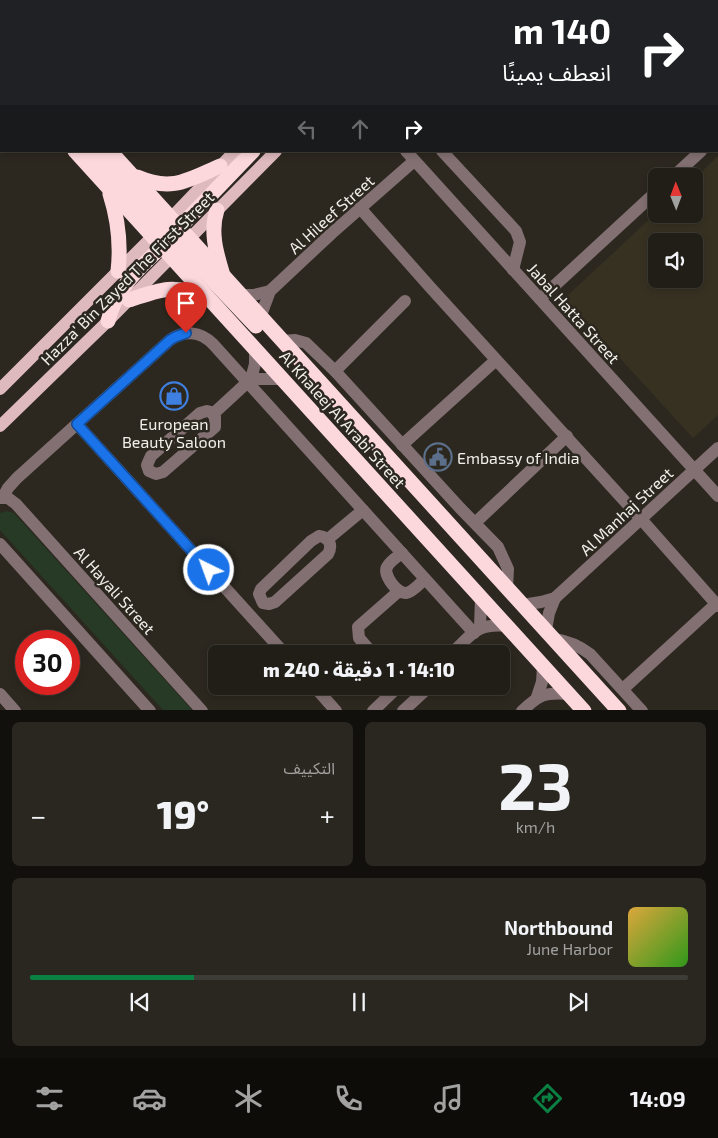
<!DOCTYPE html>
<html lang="ar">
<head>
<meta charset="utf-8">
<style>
	:root { --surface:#211e17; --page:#292720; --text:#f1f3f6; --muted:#a2a2a1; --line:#3e3c36; --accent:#0b8043 }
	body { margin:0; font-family:"Exo 2","Noto Sans Arabic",sans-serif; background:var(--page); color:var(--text); direction:rtl; height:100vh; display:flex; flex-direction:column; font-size:19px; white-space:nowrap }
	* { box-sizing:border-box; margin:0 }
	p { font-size:16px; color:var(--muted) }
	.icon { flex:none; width:28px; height:28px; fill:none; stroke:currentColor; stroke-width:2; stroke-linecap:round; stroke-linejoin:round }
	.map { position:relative; height:710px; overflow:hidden; direction:ltr }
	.panel { display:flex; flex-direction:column; gap:12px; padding:12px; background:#12100d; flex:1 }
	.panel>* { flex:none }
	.guide { position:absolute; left:0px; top:0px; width:719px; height:152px; box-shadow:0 2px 8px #0003,0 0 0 1px var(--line); direction:rtl; background:#202124; color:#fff; overflow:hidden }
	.needle { width:32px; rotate:359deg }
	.tools { position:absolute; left:648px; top:168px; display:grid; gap:10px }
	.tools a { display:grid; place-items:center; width:55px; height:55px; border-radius:8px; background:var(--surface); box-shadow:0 2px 8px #0003,0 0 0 1px var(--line); font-size:25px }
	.speed { position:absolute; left:15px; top:630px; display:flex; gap:10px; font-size:25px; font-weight:700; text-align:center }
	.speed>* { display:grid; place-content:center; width:65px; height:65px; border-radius:50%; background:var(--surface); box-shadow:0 2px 8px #0003,0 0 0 1px var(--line); line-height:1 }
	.speed .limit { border:8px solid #d22; background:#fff; color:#111 }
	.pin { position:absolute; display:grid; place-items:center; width:42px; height:42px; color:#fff; margin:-51px -21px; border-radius:50% 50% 50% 0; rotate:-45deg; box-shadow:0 0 5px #0007 }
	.pin .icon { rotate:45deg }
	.me { position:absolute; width:55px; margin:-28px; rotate:318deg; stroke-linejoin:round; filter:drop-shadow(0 0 4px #0008) }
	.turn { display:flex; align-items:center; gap:18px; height:105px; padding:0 25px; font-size:22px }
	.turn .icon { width:65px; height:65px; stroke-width:2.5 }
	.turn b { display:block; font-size:35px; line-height:42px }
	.lanes { display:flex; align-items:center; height:48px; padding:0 25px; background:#0003; justify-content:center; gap:25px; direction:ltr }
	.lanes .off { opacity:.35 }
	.big { font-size:38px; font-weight:800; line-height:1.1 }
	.panel .widget { flex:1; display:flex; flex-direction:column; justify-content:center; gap:8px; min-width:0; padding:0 18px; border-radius:8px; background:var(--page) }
	.panel .dial { align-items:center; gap:0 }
	.dial b { font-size:65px; line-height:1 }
	.song { display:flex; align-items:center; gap:15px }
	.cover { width:60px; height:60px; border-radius:8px; background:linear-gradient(135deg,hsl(40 70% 55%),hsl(110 70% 35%)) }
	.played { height:5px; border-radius:2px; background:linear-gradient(90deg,var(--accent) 25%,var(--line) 25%) }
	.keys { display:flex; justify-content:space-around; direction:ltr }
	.heat { display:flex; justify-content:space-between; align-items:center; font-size:28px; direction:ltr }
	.panel .tiles { flex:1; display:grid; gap:12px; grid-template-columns:1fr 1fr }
	.widget:last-child { grid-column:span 2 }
	.trip { position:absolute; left:208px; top:645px; width:302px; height:50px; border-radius:8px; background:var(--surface); box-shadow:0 2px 8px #0003,0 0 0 1px var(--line); font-weight:800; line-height:50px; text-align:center; direction:rtl }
	.menu { display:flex; height:80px; justify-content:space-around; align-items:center; background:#0d0c09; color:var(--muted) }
	.menu .icon { width:35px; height:35px }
	.menu .current { color:var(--accent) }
	.menu b { font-size:22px; color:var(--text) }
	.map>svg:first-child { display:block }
	.built { fill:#373122; fill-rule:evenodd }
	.green { fill:#273a25 }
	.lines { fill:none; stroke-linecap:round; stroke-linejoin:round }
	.minor { stroke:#837073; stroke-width:12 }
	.major { stroke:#deb9be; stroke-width:12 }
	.highway { stroke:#fcd8dd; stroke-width:15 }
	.route-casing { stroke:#114b97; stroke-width:12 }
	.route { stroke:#1a73e8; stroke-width:9 }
	.labels { text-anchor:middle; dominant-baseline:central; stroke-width:5; stroke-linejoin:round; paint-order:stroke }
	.street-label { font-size:16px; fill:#f1efe9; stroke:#2c281f }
	.poi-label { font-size:16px; fill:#f1efe9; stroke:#2c281f }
</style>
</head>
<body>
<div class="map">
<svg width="718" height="711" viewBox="0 0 718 711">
	<rect width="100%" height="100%" fill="#2c281f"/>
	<g class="built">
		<polygon points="19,0 331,0 329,1"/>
		<path d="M718,156v259l-25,23 -128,-140 91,-85 38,1v-35zM694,241v38h-38v-38z"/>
	</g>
	<polygon class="green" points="6,511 14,513 192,710 163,710 0,530 0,513"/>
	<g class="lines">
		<g class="minor">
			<polyline points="553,1 554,0"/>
			<polyline points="406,151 718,496"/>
			<polyline points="442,151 516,231 520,242 513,270"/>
			<polyline points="674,176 701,151"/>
			<polyline points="360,208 430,287 641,519 718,606"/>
			<polyline points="240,295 254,295 270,291"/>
			<polyline points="540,299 656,192"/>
			<polyline points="260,318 270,291 332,233 414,161"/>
			<polyline points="282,341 295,340 306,343 335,371 460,508 498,547 508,569 507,588"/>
			<polyline points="335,371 405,301"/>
			<polyline points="251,379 283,379"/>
			<polygon points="207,411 211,412 215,417 215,427 163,472 156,474 149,471 147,465 151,456 200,413"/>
			<polyline points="213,414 251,379 255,364 255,349"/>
			<polyline points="77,424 285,654"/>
			<polyline points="402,445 496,360"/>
			<path d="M3,497l5,-9 9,-10 153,-138c14,-10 30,-9 43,4l261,289"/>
			<polyline points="0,498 8,498 16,504 202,711"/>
			<polyline points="475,523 567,436"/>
			<path d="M319,536c10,1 14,9 9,18l-53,48 -6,2 -6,-1 -4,-9 2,-5 50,-48z"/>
			<polyline points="328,539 363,510"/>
			<polyline points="0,544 150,711"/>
			<path d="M402,553c-5,4 -12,8 -15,14 -4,8 10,27 19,26 7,-1 14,-10 19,-14"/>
			<polyline points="522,605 541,602 555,598 718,448"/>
			<polyline points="480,628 481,598"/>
			<polyline points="546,630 549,613 555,598"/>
			<path d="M554,639c14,2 24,6 36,15l52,57"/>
			<polyline points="373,654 359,638 358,627 399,591"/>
			<path d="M451,654c22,-20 24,-31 57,-28"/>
			<polyline points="314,686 336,711"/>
			<polyline points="623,689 716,604"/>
			<polyline points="0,694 15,711"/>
			<polyline points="537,697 542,682 543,666"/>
			<polyline points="373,711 399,686"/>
			<polyline points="403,711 430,686"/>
			<path d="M522,711c17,-16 22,-19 47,-17"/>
		</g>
		<g class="major">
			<polyline points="382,1 384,0"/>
			<polyline points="422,1 423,0"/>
			<polyline points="0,389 171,218 235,151"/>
			<polyline points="0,426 108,321 276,151"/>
		</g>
		<g class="highway">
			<polyline points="0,33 1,34"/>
			<polyline points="0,69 1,70"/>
			<polyline points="75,151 584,711"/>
			<polyline points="91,151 162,227 178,235"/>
			<polyline points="110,151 619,711"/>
			<path d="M137,177c35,15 51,3 83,-11"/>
			<path d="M110,194c8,25 11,51 8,77"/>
			<path d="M217,210c-7,21 -1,42 5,62"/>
			<polyline points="175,234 180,227 253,151"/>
			<polyline points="153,237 165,236 173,239 256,326"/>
			<path d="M129,300c32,-11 44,-16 77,-3"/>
			<path d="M108,321c7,-33 36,-58 61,-81"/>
		</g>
	</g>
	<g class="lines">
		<g class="route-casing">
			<polyline id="route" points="186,333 175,337 170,340 77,424 209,570"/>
		</g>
		<use href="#route" class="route"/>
	</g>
	<defs>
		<g id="shop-ring" transform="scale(1.4375)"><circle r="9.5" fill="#2c281f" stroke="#3f7fe0" stroke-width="1.5"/><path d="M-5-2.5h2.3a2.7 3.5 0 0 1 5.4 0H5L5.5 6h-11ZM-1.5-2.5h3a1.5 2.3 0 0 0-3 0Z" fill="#3f7fe0"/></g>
		<g id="civic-ring" transform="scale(1.4375)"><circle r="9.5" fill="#2c281f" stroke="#5c6f8a" stroke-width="1.5"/><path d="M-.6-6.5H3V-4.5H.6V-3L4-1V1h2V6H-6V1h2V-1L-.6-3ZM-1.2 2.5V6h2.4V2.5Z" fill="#5c6f8a"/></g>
	</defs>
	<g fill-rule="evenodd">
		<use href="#shop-ring" x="174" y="396"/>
		<use href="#civic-ring" x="438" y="457"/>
	</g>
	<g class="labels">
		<g class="street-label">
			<text transform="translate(331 214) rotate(-42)">Al Hileef Street</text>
			<text transform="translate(127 278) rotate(-45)">Hazza' Bin Zayed The First Street</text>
			<text transform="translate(574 313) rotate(48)">Jabal Hatta Street</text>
			<text transform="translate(343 419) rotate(48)">Al Khaleej Al Arabi Street</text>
			<text transform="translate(626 511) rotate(-43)">Al Manhaj Street</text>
			<text transform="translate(115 590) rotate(48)">Al Hayali Street</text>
		</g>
		<g class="poi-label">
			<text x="174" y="423">European<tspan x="174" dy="18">Beauty Saloon</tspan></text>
			<text x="457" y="457" text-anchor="start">Embassy of India</text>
		</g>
	</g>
</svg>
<div class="tools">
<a><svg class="needle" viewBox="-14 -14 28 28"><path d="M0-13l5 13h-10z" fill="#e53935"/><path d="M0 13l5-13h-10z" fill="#a2a2a1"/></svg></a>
<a><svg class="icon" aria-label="sound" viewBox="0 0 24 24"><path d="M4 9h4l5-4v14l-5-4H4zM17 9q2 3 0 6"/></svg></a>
</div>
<div class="speed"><div class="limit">30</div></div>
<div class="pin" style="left:186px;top:333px;background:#d93025"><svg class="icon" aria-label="arrive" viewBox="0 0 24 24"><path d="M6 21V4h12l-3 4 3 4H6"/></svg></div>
<svg class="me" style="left:209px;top:570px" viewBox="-20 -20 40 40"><circle r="17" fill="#1a73e8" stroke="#fff" stroke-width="3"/><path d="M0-11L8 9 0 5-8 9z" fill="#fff"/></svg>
<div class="trip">14:10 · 1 دقيقة · 240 m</div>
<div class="guide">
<div class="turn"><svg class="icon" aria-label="right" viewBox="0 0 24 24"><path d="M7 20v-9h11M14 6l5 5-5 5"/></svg><div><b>140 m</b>انعطف يمينًا</div></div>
<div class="lanes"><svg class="icon off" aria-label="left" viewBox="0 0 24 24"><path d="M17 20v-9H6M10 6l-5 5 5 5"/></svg><svg class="icon off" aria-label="ahead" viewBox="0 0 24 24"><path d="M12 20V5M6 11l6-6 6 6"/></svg><svg class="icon" aria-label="right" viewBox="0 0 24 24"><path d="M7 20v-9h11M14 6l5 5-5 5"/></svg></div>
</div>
</div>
<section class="panel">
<div class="tiles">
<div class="widget dial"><b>23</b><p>km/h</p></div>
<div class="widget"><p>التكييف</p>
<div class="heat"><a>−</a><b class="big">19°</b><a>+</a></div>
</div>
<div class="widget">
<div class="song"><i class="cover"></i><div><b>Northbound</b><p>June Harbor</p></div></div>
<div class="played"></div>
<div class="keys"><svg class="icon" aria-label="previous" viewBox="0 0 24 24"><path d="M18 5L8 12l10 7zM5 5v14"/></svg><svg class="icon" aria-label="pause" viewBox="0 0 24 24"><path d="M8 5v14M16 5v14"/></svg><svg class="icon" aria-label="next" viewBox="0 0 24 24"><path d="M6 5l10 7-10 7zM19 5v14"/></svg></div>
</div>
</div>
</section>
<nav class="menu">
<b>14:09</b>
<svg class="icon current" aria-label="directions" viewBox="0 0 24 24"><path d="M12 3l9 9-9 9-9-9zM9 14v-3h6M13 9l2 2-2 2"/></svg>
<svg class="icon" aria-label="music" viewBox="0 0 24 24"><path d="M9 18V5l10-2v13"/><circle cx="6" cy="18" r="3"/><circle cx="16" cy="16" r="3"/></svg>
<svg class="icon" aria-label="phone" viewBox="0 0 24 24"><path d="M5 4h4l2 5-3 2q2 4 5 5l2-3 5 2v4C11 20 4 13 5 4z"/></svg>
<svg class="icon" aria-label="climate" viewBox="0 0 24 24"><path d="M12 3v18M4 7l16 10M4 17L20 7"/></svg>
<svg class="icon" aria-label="car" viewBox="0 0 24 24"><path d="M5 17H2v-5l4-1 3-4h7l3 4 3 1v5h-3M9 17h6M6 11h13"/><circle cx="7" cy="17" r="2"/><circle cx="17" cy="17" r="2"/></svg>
<svg class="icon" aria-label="filters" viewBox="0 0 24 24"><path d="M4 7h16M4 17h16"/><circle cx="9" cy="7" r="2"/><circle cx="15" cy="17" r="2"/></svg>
</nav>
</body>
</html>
